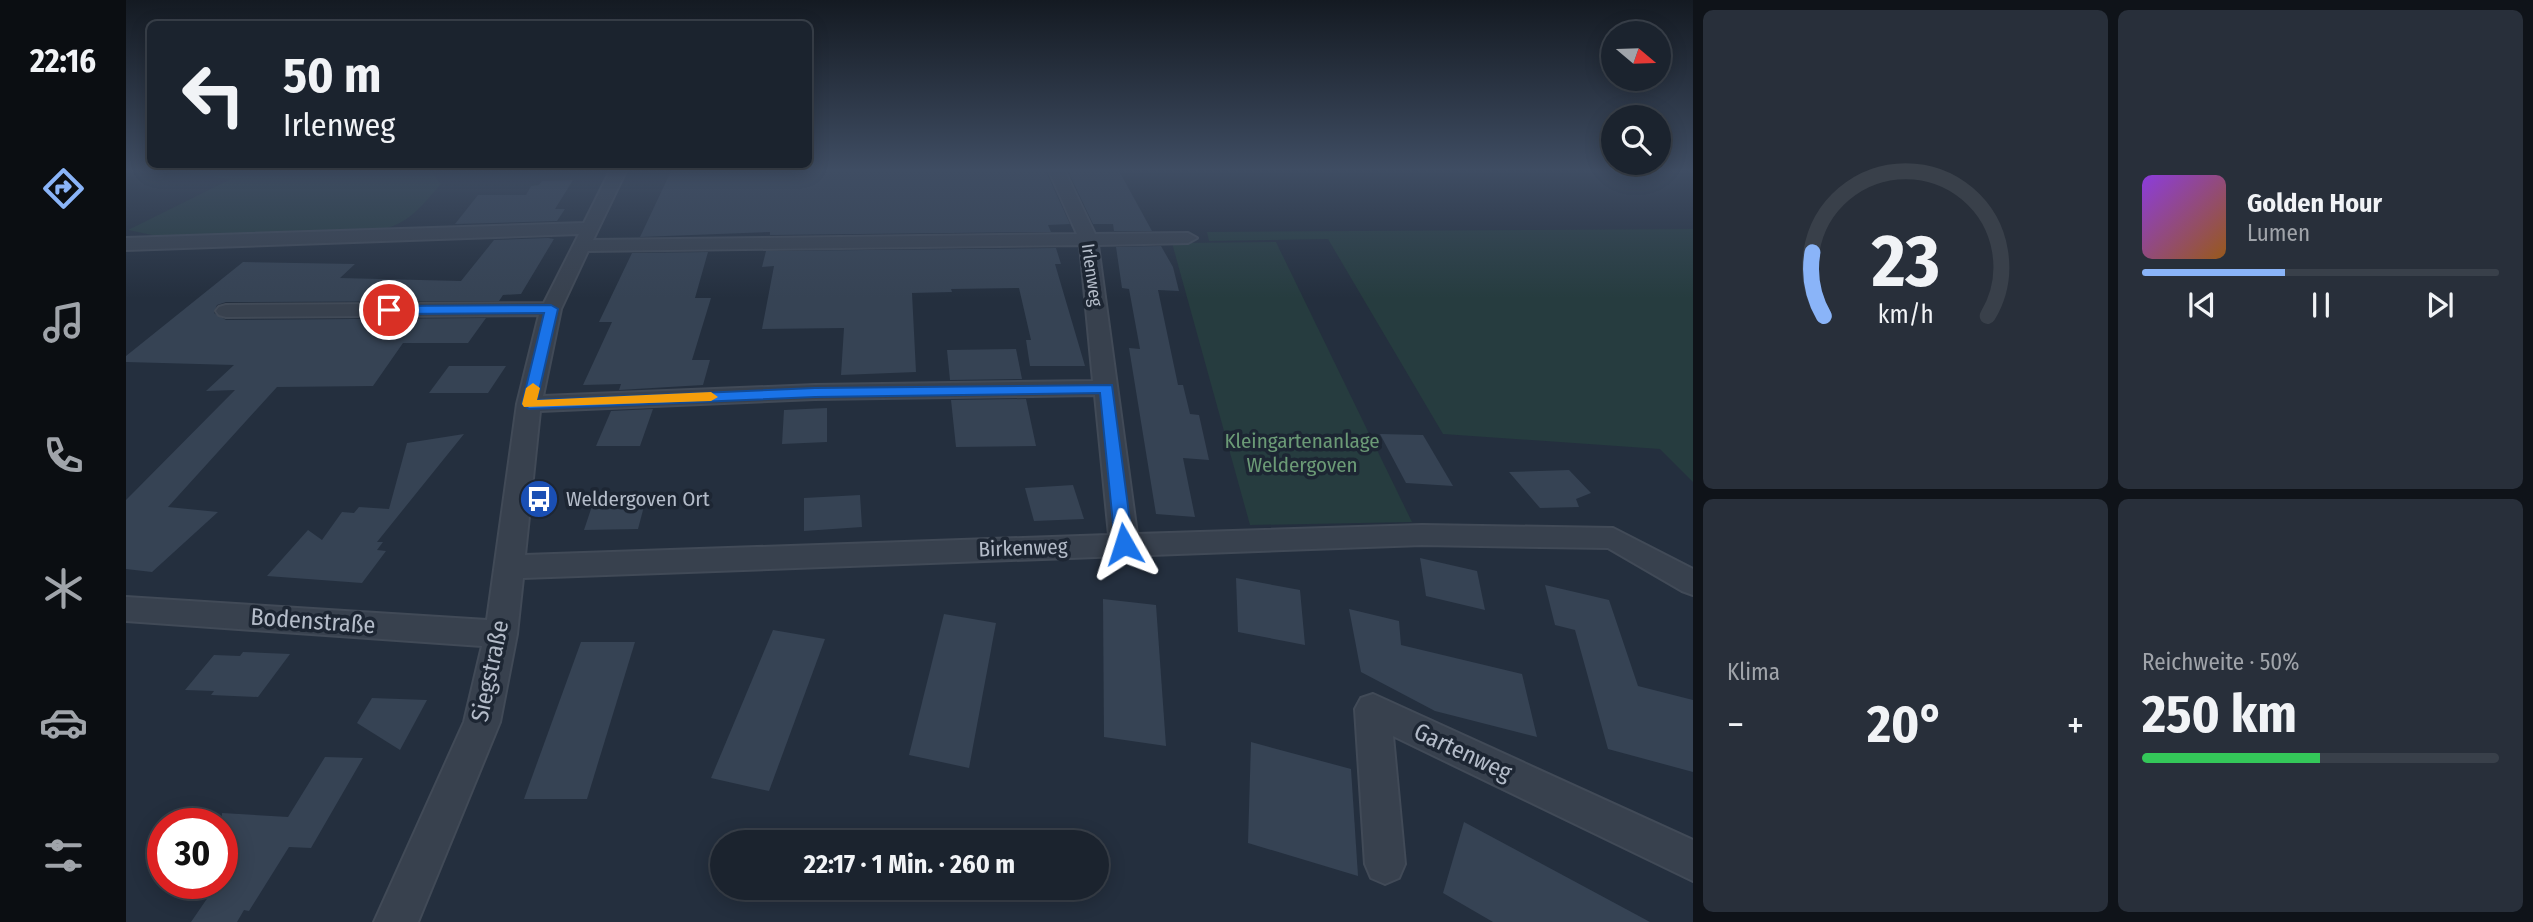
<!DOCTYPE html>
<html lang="de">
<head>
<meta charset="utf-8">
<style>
	:root { --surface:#1b232e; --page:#282f3a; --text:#f1f3f6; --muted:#a0a4aa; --line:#39404a; --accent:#8ab4f8 }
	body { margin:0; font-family:"Fira Sans Condensed",sans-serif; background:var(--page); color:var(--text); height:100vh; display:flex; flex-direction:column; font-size:26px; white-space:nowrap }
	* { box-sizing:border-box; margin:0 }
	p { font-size:23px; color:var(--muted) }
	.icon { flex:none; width:38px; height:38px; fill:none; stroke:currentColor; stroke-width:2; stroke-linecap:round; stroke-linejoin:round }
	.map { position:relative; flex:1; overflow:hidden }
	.side { display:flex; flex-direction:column; gap:10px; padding:10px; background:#0f1319; width:840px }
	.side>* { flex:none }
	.banner { position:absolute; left:21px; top:21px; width:665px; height:147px; border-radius:10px; box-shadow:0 4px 18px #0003,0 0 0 2px var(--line); background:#1b232e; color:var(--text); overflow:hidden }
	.needle { width:46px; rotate:109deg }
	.tools { position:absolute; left:1475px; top:21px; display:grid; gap:14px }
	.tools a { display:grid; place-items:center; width:70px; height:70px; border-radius:50%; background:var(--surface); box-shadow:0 4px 18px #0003,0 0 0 2px var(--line); font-size:35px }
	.speed { position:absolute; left:21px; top:808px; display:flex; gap:14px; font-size:35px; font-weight:700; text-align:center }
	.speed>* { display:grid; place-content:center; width:91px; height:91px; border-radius:50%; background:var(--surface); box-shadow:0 4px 18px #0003,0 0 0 2px var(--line); line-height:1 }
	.speed .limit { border:10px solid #d22; background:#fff; color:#111 }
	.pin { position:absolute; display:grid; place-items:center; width:60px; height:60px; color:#fff; margin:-30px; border:4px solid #fff; border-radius:50%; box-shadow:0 2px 7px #0007 }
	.me { position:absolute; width:77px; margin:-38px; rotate:354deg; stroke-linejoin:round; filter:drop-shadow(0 0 5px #0008) }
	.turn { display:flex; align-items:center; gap:24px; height:147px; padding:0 21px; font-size:32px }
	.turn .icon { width:91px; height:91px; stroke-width:2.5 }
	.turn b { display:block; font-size:49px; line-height:60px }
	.big { font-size:52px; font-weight:700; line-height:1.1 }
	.side .widget { flex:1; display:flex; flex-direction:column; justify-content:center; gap:10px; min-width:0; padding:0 24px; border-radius:10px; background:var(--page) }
	.side .dial { align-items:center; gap:0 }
	.dial svg { height:182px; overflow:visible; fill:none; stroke:var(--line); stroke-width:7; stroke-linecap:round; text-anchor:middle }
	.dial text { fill:var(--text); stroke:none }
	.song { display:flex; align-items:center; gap:21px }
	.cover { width:84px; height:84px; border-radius:10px; background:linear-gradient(135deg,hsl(270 70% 55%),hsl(30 70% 35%)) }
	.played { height:7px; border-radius:4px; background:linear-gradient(90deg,var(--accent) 40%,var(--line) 40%) }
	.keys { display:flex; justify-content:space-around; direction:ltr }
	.heat { display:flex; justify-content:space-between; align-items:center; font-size:38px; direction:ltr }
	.charge { height:10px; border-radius:5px; background:linear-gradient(90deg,#34c759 50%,var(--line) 0) }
	.side .tiles { flex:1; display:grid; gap:10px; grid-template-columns:repeat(2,1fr) }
	.trip { position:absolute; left:584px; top:830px; width:399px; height:70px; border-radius:35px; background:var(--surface); box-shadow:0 4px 18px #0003,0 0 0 2px var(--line); font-weight:700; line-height:70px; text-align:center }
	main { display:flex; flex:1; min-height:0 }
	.menu { display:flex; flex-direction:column; width:126px; justify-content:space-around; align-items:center; background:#0b0e12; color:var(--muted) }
	.menu .icon { width:49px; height:49px }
	.menu .on { color:var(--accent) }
	.menu b { font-size:32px; color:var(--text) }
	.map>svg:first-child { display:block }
	.green { fill:#263c3f }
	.building { fill:#364354 }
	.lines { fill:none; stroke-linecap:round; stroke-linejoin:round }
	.street-casing { stroke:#414a57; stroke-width:4 }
	.street { fill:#38414e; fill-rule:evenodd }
	.route { fill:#1a73e8; stroke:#114b97; stroke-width:2 }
	.slow { fill:#f59e0b }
	.labels { text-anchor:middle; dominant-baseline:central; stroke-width:7; stroke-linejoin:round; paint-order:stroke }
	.far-street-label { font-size:18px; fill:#b4bcc9; stroke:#1d2633 }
	.park-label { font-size:21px; fill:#6b9a76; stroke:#1d2633 }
	.poi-label { font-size:21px; fill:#b4bcc9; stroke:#1d2633; text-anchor:start }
	.street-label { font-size:21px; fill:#b4bcc9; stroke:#1d2633 }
	.near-street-label { font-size:24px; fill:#b4bcc9; stroke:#1d2633 }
</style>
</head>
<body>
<main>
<nav class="menu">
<b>22:16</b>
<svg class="icon on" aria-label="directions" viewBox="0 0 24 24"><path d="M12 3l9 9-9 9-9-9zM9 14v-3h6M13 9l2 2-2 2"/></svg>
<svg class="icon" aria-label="music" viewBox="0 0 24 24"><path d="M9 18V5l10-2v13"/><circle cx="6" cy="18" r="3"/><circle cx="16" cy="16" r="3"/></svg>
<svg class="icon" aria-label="phone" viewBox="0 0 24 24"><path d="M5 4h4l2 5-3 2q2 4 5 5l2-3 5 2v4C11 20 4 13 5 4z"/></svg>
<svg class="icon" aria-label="climate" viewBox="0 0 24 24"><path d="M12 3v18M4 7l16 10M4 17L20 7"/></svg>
<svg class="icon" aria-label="car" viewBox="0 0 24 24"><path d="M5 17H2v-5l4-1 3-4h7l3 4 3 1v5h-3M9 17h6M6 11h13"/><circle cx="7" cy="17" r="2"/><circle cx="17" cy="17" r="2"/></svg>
<svg class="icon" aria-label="filters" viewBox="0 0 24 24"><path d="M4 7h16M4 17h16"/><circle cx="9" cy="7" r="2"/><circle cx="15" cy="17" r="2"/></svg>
</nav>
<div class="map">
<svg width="1567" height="922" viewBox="0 0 1567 922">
	<rect width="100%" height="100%" fill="#242f3e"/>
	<g class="green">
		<path d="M26,169h277l12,15c-18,20 -31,39 -58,45l-221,8 -34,-7 103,-51z"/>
		<polygon points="1567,229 1567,482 1534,449 1317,434 1202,239 1083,241 1081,232"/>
		<polygon points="1150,242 1286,522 1124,525 1046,243"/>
	</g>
	<g class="building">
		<polygon points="546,169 919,169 944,224 922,225 925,232 644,235 644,232 514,237"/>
		<polygon points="941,169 992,169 1026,231 988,231 987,224 967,224"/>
		<polygon points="447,180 429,209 439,209 431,221 329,224 352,195 400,195 405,186 413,185 416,181"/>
		<polygon points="422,238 428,239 395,294 377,295 373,301 100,302 91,305 88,313 100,320 360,318 342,343 277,343 247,386 151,387 42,507 92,512 26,572 0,569 0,500 109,390 80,391 108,365 0,362 0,356 117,262 229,264 214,278 335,281 368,240"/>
		<polygon points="1035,246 1047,267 1053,291 1032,290 1052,385 1057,385 1064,414 1073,415 1083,460 1057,458 1069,517 1030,514 1003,348 1014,349 1003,289 996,288 990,247"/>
		<polygon points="930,248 935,264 929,264 959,366 904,366 900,340 905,340 893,288 825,289 826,292 786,293 790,372 715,375 718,328 636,329 648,266 636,267 640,251"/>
		<polygon points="582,252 569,298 585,298 566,360 584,360 577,385 493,390 495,384 457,385 486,322 473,322 506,253"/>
		<polygon points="890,349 896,379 824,380 821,350"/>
		<polygon points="323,366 380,366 362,393 303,393"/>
		<polygon points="900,399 910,446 830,447 825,400"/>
		<polygon points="701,408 701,442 656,444 658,410"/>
		<polygon points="527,409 514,446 470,446 485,411"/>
		<polygon points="338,434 251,542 257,542 251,550 260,551 236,583 141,576 182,530 196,540 216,512 228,513 233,507 263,509 281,443"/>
		<polygon points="1254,434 1297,435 1327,486 1280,483"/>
		<polygon points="1443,470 1465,493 1450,499 1453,507 1414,508 1383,472"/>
		<polygon points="947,485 958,519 908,521 899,488"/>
		<polygon points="521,495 512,529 458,530 469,497"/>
		<polygon points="734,495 736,527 678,531 678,498"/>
		<polygon points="1294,558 1351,571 1359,610 1300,596"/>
		<polygon points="1110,578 1174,590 1179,645 1112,632"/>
		<polygon points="1419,585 1483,600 1512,686 1567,700 1567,772 1482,749 1449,630 1429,625"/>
		<polygon points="977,599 1030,605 1040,746 978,737"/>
		<polygon points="1223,609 1273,621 1275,645 1396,674 1411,737 1309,711 1235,672"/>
		<polygon points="818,614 870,623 843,768 783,755"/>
		<polygon points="647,630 699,639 643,791 585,778"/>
		<polygon points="455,642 509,642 461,799 398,799"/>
		<polygon points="117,652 164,654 132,697 85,695 88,691 59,690 88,655 114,656"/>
		<polygon points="246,698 301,700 274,750 231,723"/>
		<polygon points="1125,742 1225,769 1232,876 1122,843"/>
		<polygon points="199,757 237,758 185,848 163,847 123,911 118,910 111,922 65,922 91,884 96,884 96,813 162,817"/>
		<polygon points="1338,822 1524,922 1367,922 1317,893"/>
	</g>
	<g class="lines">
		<g class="street-casing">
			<g id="street">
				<path d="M485,169h16l-34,71 484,-6 -29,-65h16l31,65 93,-1 9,5 -9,5 -90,2 39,289 285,-9 191,3 80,41v26l-11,-4 -74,-43 -186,-3 -899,33 -6,56 -17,88 -82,200h-44l90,-200 18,-76 -356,-25v-24l361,23 30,-216 22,-89 -313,2 -7,-2 -3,-4 3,-4 7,-2 318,-2 35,-69 -453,16v-12l458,-15zM954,245l13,136 -278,4 -272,11 18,-87 27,-58zM969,395l14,140 -584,20 15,-144 275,-12z"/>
				<polygon points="1247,694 1567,840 1567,881 1267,736 1279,864 1273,878 1259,884 1245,878 1239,864 1229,709 1235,698"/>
			</g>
		</g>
		<use href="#street" class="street"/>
	</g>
	<linearGradient id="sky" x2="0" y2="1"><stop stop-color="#141a22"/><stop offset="0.57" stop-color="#3f4d63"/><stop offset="1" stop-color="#3f4d63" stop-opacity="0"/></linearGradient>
	<rect width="1567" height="298" fill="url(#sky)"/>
	<polygon class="route" points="425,305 432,309 411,400 689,388 986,385 1007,544 1004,549 992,549 989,544 974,393 689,397 403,409 396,404 418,313 263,314 257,310 263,306"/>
	<polygon class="slow" points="407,383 414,388 411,400 585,392 592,397 585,401 398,407 396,404 400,388"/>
	<defs>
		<g id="bus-disc" transform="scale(2.0125)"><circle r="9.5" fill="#1a4fb4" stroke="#1d2633"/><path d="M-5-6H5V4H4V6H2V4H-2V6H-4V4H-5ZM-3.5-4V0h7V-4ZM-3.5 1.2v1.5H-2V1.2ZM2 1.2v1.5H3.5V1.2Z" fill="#fff"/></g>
	</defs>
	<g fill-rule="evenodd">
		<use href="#bus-disc" x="413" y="499"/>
	</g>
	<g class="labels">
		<g class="far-street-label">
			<text transform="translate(966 275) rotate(82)">Irlenweg</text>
		</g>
		<g class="park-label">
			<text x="1176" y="441">Kleingartenanlage<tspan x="1176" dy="24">Weldergoven</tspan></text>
		</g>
		<g class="poi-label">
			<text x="440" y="499">Weldergoven Ort</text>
		</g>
		<g class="street-label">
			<text transform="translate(897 548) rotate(-2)">Birkenweg</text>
		</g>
		<g class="near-street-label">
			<text transform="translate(187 621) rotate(4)">Bodenstraße</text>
			<text transform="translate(364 671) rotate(-78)">Siegstraße</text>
			<text transform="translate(1337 752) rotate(25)">Gartenweg</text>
		</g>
	</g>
</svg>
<div class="tools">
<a><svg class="needle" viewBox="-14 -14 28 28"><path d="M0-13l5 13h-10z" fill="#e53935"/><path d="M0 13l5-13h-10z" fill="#a0a4aa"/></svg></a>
<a><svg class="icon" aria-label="search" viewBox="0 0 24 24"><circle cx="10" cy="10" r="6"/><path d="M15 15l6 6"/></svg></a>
</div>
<div class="speed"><div class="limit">30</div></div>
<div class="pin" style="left:263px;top:310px;background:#d93025"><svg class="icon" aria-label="arrive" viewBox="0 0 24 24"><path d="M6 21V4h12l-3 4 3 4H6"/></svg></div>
<svg class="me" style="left:998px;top:544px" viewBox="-20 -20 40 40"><path d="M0-17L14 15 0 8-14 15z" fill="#1a73e8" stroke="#fff" stroke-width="4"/></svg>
<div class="trip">22:17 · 1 Min. · 260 m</div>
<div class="banner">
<div class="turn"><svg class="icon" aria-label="left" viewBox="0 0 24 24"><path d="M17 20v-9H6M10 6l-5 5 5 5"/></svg><div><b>50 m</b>Irlenweg</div></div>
</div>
</div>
<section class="side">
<div class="tiles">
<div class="widget dial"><svg viewBox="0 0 100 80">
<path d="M14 69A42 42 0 1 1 86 69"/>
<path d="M14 69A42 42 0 0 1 9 41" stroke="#8ab4f8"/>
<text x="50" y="56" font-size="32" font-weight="700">23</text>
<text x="50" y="72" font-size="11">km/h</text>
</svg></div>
<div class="widget">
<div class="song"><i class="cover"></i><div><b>Golden Hour</b><p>Lumen</p></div></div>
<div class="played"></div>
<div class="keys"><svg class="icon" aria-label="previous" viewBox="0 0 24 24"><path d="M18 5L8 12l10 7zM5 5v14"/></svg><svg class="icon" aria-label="pause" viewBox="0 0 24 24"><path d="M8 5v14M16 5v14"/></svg><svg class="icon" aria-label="next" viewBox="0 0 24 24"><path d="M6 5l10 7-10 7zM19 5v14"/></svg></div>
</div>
<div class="widget"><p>Klima</p>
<div class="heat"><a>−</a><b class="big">20°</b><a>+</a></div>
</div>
<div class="widget"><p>Reichweite · 50%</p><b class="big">250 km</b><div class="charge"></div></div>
</div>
</section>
</main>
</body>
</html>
